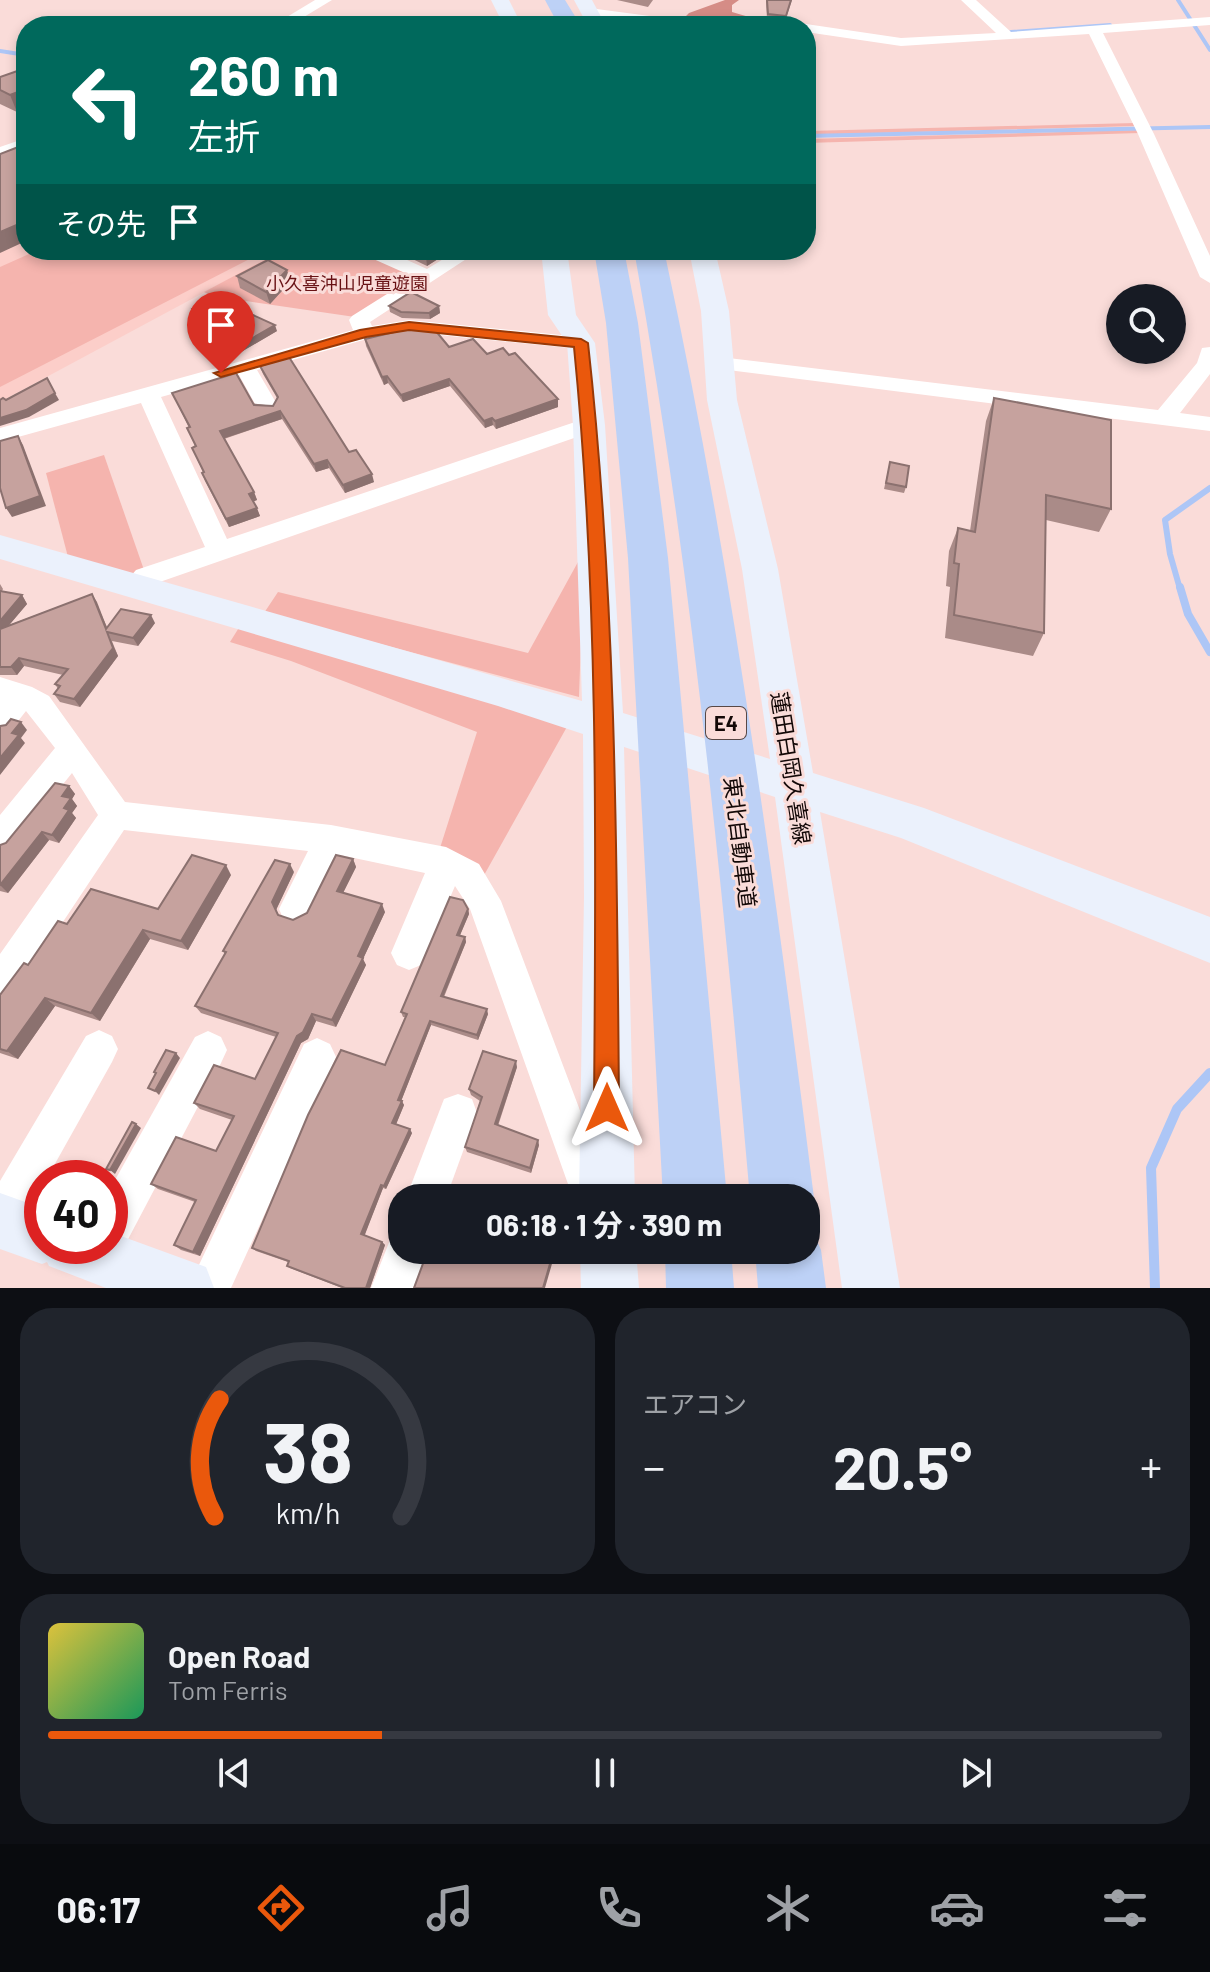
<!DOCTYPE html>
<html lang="ja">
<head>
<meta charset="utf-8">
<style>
	:root { --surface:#171b24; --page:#20242c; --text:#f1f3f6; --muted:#9ea1a6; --line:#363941; --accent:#ea580c }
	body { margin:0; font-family:Barlow,"Noto Sans JP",sans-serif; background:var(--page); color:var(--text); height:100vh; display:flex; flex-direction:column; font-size:30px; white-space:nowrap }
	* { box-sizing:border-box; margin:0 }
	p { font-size:26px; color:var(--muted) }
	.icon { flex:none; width:44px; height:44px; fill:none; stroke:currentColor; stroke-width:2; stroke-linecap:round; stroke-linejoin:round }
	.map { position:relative; height:1288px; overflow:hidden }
	.sheet { display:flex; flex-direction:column; gap:20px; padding:20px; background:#0d0f14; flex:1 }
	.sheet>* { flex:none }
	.top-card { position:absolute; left:16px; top:16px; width:800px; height:244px; border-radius:32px; box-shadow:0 4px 12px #0003; background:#00695c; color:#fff; overflow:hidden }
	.buttons { position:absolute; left:1106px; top:284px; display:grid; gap:16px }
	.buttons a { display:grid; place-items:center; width:80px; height:80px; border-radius:50%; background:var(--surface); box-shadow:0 4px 12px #0003; font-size:40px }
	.speed { position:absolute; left:24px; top:1160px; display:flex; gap:16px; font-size:40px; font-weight:700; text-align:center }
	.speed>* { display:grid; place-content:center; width:104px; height:104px; border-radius:50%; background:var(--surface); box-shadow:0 4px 12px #0003; line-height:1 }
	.speed .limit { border:12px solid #d22; background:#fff; color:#111 }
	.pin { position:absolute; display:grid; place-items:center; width:68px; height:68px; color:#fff; margin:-82px -34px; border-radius:50% 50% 50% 0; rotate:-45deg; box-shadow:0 0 8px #0007 }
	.pin .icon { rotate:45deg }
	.me { position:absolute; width:88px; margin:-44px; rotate:0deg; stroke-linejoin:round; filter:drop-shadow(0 0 6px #0008) }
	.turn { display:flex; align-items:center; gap:28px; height:168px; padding:0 40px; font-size:36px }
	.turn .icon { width:104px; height:104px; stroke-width:2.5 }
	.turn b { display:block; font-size:56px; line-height:68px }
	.then { display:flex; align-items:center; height:76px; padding:0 40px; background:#0003; gap:16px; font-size:30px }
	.big { font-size:60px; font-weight:700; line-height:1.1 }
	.sheet .card { flex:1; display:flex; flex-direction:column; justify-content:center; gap:12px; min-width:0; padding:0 28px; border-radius:32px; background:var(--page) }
	.sheet .dial { align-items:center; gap:0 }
	.dial svg { height:208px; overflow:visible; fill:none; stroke:var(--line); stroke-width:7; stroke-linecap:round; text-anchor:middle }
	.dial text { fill:var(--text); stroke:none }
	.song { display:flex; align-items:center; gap:24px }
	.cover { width:96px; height:96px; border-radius:12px; background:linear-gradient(135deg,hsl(50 70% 55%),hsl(150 70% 35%)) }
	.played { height:8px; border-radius:4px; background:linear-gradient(90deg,var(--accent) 30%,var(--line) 30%) }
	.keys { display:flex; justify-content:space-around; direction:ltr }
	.heat { display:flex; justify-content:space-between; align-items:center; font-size:44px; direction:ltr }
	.sheet .tiles { flex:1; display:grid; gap:20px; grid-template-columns:1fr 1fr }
	.card:last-child { grid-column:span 2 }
	.trip { position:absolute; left:388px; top:1184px; width:432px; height:80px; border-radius:32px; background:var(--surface); box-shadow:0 4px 12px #0003; font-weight:700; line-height:80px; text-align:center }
	.tabs { display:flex; height:128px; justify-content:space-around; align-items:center; background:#090b0e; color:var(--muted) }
	.tabs .icon { width:56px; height:56px }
	.tabs .active { color:var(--accent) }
	.tabs b { font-size:36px; color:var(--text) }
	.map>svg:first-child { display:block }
	.built { fill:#fccec9 }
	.green { fill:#f5b4ae }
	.forest { fill:#d58c86 }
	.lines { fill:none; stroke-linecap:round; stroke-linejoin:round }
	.stream-far3 { stroke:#adc6f6; stroke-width:4 }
	.stream-far2 { stroke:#adc6f6; stroke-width:6 }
	.stream-far1 { stroke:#adc6f6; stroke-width:8 }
	.stream { stroke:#adc6f6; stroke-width:10 }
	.street { fill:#fff; fill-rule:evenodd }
	.secondary { fill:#ebf1fc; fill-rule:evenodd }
	.highway { fill:#bdd1f6; fill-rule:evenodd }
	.wall { fill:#aa8b88 }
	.shaded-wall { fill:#8b716f }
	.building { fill:#c6a29e; stroke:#8b716f; stroke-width:2 }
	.route { fill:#ea580c; stroke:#983908; stroke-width:2 }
	.labels { text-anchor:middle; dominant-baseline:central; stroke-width:6; stroke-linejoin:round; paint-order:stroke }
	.far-park-label { font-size:18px; fill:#681114; stroke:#fadcd9 }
	.shield { fill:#fadcd9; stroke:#584846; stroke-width:2 }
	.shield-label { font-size:20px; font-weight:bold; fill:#130807 }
	.street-label { font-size:22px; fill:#130807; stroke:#fadcd9 }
</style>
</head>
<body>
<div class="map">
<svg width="1210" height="1288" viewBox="0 0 1210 1288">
	<rect width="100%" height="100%" fill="#fadcd9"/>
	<polygon class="built" points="26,145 26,250 283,250 0,402 0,156"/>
	<g class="green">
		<polygon points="1135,123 1136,126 806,135 806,131"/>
		<polygon points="1138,130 1140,133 806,143 806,139"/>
		<polygon points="38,250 267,250 0,387 0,267"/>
		<polygon points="283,250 359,250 416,276 355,317 212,296 204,292"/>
		<polygon points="104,455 144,570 125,577 68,557 46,473"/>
		<polygon points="584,551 579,697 264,613 278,592 528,653"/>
		<polygon points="240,626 568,725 483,877 440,848 477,732 291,661 230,642"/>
	</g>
	<polygon class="forest" points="725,0 739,0 732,5 732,12 749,17 750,22 683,19 689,13"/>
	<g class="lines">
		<g class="stream-far3">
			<polyline points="1178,0 1210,50"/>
			<polyline points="764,24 806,26"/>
			<polyline points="1011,32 1110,25"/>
			<polyline points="0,51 26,55"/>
			<polyline points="806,136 1210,127"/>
		</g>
		<polyline class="stream-far2" points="1180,589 1170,554 1165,520 1210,488"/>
		<polyline class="stream-far1" points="1180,587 1188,614 1210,652"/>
		<polyline class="stream" points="1155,1288 1151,1168 1177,1109 1210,1073"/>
		<g class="street">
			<polygon points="315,0 332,0 289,26 272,26"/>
			<polygon points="961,0 976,0 1011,32 1210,17 1210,25 1103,33 1154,134 1210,256 1210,283 1200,277 1138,134 1089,34 901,46 806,32 806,26 800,26 806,24 901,38 996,33"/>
			<polygon points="589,8 680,20 768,22 775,26 664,26 584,15 582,12"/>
			<polygon points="26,138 26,149 0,158 0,147"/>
			<path d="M369,250h16l42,19 31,-19h22l-110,72 2,4 37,-6 172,17 11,6 -11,6 -172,-17 -42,7 -110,31 21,36 -3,5h-16l-20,-36 -78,22 66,142 354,-119h16l3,5 -3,5 -443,154c-10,9 -15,14 -29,10l-4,-7 15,-17 69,-23 -64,-144 -141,39v-14l353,-98 -4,-10 3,-4 62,-39 -45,-20z"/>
			<polygon points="1210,347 1210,374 1180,413 1210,417 1210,431 720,369 709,363 720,357 1158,410 1197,363 1202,348"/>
			<polygon points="0,677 32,687 49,696 125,802 331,825 446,847 479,864 501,901 613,1198 573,1198 470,909 455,886 421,965 409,970 397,965 391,953 425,873 340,855 308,920 296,925 284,920 279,909 308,851 124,830 13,997 0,1003 0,954 98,815 72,773 11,849 0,853 0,815 55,748 26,711 11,730 0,733"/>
			<polygon points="99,1030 112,1036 118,1049 112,1062 47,1178 42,1178 42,1186 15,1235 0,1241 0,1181 86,1036"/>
			<polygon points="208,1031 221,1037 227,1050 221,1063 125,1245 110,1251 98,1246 110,1246 110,1189 195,1037"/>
			<polygon points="317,1038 330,1044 336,1057 231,1288 188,1288 304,1044"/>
			<polygon points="458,1094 472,1099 477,1113 446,1198 406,1198 444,1099"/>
			<polygon points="402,1231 402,1250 428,1250 413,1288 371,1288 392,1235"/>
		</g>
		<g class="secondary">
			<polygon points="491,0 509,0 522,26 504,26"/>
			<polygon points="574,0 592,0 606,26 588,26"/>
			<polygon points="541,250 567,250 576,315 595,343 605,425 623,713 770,759 742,569 707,400 701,311 689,250 715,250 729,311 737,400 778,569 813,773 924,808 1210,917 1210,963 901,838 820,812 900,1288 842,1288 775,797 624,747 635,1198 579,1198 584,897 583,734 498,706 0,559 0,535 582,701 573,425 567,343 548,315"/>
			<polygon points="0,1193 42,1208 42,1246 110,1246 110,1232 206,1267 214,1288 106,1288 49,1266 47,1262 42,1264 0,1249"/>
			<polygon points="580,1250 636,1250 639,1288 581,1288"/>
		</g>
		<g class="highway">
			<polygon points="545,0 565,0 581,26 559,26"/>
			<polygon points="594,250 624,250 638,323 668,558 727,1198 663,1198 628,558 606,323"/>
			<path d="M634,250h30c68,313 110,630 150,948l-8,19v-19h-56c-28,-318 -59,-634 -116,-948z"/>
			<polygon points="806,1224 811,1227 821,1250 826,1288 758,1288 755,1250 806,1250"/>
			<polygon points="665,1250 731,1250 734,1288 666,1288"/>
		</g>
	</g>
	<g class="wall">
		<polygon points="617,0 653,0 648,7"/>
		<polygon points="792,0 785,21 767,19 766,1"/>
		<polygon points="26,68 26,108 17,112 0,104 0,77"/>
		<polygon points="394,250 452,250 427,266"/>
		<polygon points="287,270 290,282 270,304 240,288 237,276"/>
		<polygon points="389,306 439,306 440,313 430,319 402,318 390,312"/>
		<polygon points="193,310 230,328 277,331 222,363 195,317"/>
		<polygon points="365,339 449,347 487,354 558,407 496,429 493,425 485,428 450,386 403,402 388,383 384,385 366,346"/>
		<polygon points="260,366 349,452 374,482 345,493 329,468 316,472 282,419 224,439 254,492 257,500 253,501 260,516 229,527 205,481 202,473 203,472 192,448 195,446 187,428 189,428 172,393 273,406 277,398 263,374"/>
		<polygon points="994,398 1111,509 1099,532 1046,520 1044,633 1033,656 945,638 950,587 946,586 949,551 958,528 970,531 986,421"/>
		<polygon points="890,462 906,487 904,493 884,489"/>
		<polygon points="0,584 3,589 2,591 22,595 27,604 9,625 92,594 107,627 155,623 138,646 112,641 118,656 80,707 60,702 54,694 58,689 55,684 63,675 24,666 17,675 0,675"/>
		<polygon points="69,786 75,794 72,799 77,806 72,813 76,818 59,843 49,840 8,893 0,891 0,845 6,843"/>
		<polygon points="353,859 356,867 343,893 385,912 363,959 366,965 336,1027 316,1021 308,1039 301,1043 200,1256 181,1250 174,1245 195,1202 158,1189 151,1184 216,1151 232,1120 200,1109 194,1103 255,1079 276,1037 201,1013 195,1006 225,954 223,951 294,872 276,910 279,915 293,920 307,913"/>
		<polygon points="231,875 188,950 150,939 100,1021 55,1006 18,1059 0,1053 0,995 67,924 158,909"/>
		<polygon points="468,909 469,914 460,935 465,937 466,942 444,997 488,1014 478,1040 431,1025 401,1101 404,1105 396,1124 412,1133 386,1189 383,1188 364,1236 382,1242 385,1245 370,1288 342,1288 290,1268 287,1266 288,1262 256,1251 252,1248 385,1065 405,1017 403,1017 401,1012"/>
		<polygon points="517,1067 498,1126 539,1145 531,1173 467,1152 465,1147 480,1101 471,1095 469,1089"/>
	</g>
	<g class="shaded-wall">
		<polygon points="26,89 26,108 17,112 10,95"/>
		<polygon points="26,221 26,241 0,253 0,232"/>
		<polygon points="437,250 452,250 427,266 426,257"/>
		<polygon points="287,270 290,282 270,304 266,292"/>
		<polygon points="439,306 440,313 430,319 429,313"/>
		<polygon points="275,325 277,331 222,363 220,357"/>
		<polygon points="387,376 388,383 384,385 382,377"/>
		<polygon points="449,379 450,386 403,402 401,395"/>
		<polygon points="55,393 59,400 29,417 0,426 0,418"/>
		<polygon points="558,399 558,407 496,429 495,421"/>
		<polygon points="280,411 282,419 222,439 220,431"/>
		<polygon points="492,418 493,425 485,428 484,421"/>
		<polygon points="18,436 23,445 46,506 12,517 6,508"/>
		<polygon points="327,460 329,468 316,472 314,464"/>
		<polygon points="372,474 374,482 345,493 343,485"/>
		<polygon points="254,492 257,500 252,502 249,494"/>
		<polygon points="257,508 260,516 229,527 226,519"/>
		<polygon points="92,594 97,602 109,633 106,629"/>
		<polygon points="22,595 27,604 0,636 0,621"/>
		<polygon points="151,615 155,623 138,646 133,638"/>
		<polygon points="107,632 118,656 80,707 74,699"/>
		<polygon points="19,658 24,666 17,675 11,667"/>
		<polygon points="21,722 27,730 21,738 25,743 0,775 0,758 12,733"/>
		<polygon points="69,786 75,794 72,799 77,806 72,813 76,818 59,843 52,835 64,808 62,796"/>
		<polygon points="42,832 49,840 8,893 0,885"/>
		<polygon points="353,859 356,867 340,899 337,891"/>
		<polygon points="290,864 294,872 276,910 272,902"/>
		<polygon points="226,865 231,875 188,950 181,941"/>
		<polygon points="382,904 385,912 363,959 366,965 336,1027 332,1020 358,956"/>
		<polygon points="468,909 469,914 458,940 457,935"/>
		<polygon points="143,930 150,939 100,1021 91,1013"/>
		<polygon points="465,937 466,942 442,1000 441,996"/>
		<polygon points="45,998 55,1006 18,1059 7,1051"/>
		<polygon points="487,1009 488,1014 478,1040 477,1035"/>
		<polygon points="312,1014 316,1021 308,1039 301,1043 200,1256 193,1252 297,1036"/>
		<polygon points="430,1021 431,1025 400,1104 398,1100"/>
		<polygon points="176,1053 180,1058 159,1095 155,1091"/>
		<polygon points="516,1061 517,1067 496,1130 495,1124"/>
		<polygon points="402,1101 404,1105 395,1127 392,1123"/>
		<polygon points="136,1124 141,1128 115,1174 110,1170"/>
		<polygon points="410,1129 412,1133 386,1189 384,1186"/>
		<polygon points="538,1140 539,1145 531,1173 530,1168"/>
		<polygon points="381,1185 383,1188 364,1237 361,1234"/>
		<polygon points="382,1242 385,1245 370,1288 366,1288"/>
		<polygon points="554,1250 556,1250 545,1288 543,1288"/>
	</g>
	<g class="building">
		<polygon points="767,0 791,0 786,16 768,14"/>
		<polygon points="299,21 327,26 290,26"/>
		<polygon points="26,68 26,89 10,95 0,90 0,77"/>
		<polygon points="26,144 26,221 0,232 0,154"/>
		<polygon points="410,250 437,250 426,257"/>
		<polygon points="268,260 287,270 266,292 237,276"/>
		<polygon points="411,292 439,306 429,313 401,312 389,306"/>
		<polygon points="193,310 230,328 244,311 275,325 220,357"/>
		<polygon points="411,328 435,330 449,347 473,339 487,354 503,348 509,355 515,353 558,399 495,421 492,418 484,421 449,379 401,395 387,376 382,377 365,339"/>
		<polygon points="289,357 349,452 356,450 372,474 343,485 327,460 314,464 280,411 220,431 254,492 249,494 257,508 226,519 202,473 204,472 192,448 196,446 187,428 190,427 172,393 236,373 254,405 273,406 278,397 260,366"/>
		<polygon points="47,378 55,393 26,410 0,418 0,400 3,398 6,400"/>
		<polygon points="994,398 1111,420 1111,509 1046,495 1044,633 954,615 959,564 954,563 958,528 975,532"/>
		<polygon points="18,436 40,496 6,508 0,488 0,441"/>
		<polygon points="890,462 909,466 906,487 886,483"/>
		<polygon points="0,591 22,595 0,621"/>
		<polygon points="92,594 106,629 121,609 151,615 133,638 107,632 113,648 74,699 54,694 60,686 55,684 68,669 19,658 11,667 0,667 0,629"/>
		<polygon points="11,719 21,722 12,733 19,735 0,758 0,726 6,725"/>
		<polygon points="55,783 69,786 62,796 71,798 64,808 69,810 52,835 42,832 0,885 0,845 6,843"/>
		<polygon points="192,855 226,865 181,941 143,930 91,1013 45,998 7,1051 0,1049 0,995 24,963 28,965 58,921 67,924 91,889 158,909"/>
		<polygon points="336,855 353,859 337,891 382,904 358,956 363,958 332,1020 312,1014 303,1032 297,1036 193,1252 174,1245 196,1200 151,1184 176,1137 216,1151 234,1116 194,1103 214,1065 255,1079 278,1033 195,1006 226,952 223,951 275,860 290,864 272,902 278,915 293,920 307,913"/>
		<polygon points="450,897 463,900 468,909 457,935 465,937 441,996 487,1009 477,1035 430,1021 398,1100 402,1101 392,1123 410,1129 384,1186 381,1185 361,1234 382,1242 366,1288 345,1288 287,1266 289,1261 252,1248 308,1115 341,1050 385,1065 407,1014 401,1012"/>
		<polygon points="166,1050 176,1053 155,1091 148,1088 156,1073 154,1072"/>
		<polygon points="483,1051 516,1061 495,1124 538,1140 530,1168 465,1147 482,1097 469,1089"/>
		<polygon points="132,1122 136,1124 110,1170 106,1169"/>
		<polygon points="428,1250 554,1250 543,1288 414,1288"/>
	</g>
	<path class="route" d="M409,322l172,17 7,4c28,254 29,510 31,765l-3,8 -9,4 -9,-4 -4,-8c2,-254 5,-509 -20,-761l-165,-17 -43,7 -145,40 -7,-4 146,-43z"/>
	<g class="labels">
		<g class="far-park-label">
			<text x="347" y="283">小久喜沖山児童遊園</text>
		</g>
		<rect class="shield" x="706" y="707" width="40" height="32" rx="6"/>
		<g class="shield-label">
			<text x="726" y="723">E4</text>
		</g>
		<g class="street-label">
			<text transform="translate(792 768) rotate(81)">蓮田白岡久喜線</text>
			<text transform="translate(741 842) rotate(83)">東北自動車道</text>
		</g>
	</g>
</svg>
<div class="buttons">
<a><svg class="icon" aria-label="search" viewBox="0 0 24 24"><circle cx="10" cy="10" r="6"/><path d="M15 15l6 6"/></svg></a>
</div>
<div class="speed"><div class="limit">40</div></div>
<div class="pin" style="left:221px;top:373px;background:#d93025"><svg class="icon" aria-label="arrive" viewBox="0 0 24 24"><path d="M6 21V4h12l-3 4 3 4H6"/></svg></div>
<svg class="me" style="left:607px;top:1108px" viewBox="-20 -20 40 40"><path d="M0-17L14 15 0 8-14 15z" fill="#ea580c" stroke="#fff" stroke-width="4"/></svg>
<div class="trip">06:18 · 1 分 · 390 m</div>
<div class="top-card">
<div class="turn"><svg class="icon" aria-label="left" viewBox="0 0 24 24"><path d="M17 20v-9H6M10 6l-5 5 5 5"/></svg><div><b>260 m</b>左折</div></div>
<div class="then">その先<svg class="icon" aria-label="arrive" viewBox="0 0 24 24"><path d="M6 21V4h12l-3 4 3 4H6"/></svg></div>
</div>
</div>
<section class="sheet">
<div class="tiles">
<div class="card dial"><svg viewBox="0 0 100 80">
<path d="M14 69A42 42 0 1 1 86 69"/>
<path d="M14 69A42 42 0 0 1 16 24" stroke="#ea580c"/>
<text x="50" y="56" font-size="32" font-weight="700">38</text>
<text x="50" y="72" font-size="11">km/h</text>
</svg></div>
<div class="card"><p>エアコン</p>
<div class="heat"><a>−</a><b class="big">20.5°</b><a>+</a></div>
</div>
<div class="card">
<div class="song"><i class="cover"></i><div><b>Open Road</b><p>Tom Ferris</p></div></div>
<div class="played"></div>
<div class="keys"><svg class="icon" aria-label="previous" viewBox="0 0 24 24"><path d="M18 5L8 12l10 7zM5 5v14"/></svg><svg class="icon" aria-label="pause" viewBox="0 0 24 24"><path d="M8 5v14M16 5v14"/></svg><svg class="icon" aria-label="next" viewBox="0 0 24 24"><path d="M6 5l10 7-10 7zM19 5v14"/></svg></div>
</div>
</div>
</section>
<nav class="tabs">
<b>06:17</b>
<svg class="icon active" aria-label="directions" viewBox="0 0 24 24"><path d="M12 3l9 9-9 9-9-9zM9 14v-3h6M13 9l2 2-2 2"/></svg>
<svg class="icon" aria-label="music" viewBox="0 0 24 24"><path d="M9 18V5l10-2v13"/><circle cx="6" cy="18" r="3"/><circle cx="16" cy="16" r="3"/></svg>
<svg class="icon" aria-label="phone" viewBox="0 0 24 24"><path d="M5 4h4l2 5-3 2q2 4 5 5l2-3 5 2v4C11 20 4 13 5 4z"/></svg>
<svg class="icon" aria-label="climate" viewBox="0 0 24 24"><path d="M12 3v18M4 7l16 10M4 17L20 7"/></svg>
<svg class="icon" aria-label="car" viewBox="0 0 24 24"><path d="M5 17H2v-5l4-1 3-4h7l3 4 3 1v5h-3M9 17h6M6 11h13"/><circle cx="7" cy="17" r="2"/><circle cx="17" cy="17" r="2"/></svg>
<svg class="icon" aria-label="filters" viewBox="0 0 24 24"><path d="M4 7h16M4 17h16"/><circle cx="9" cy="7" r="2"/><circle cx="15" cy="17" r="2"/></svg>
</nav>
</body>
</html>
